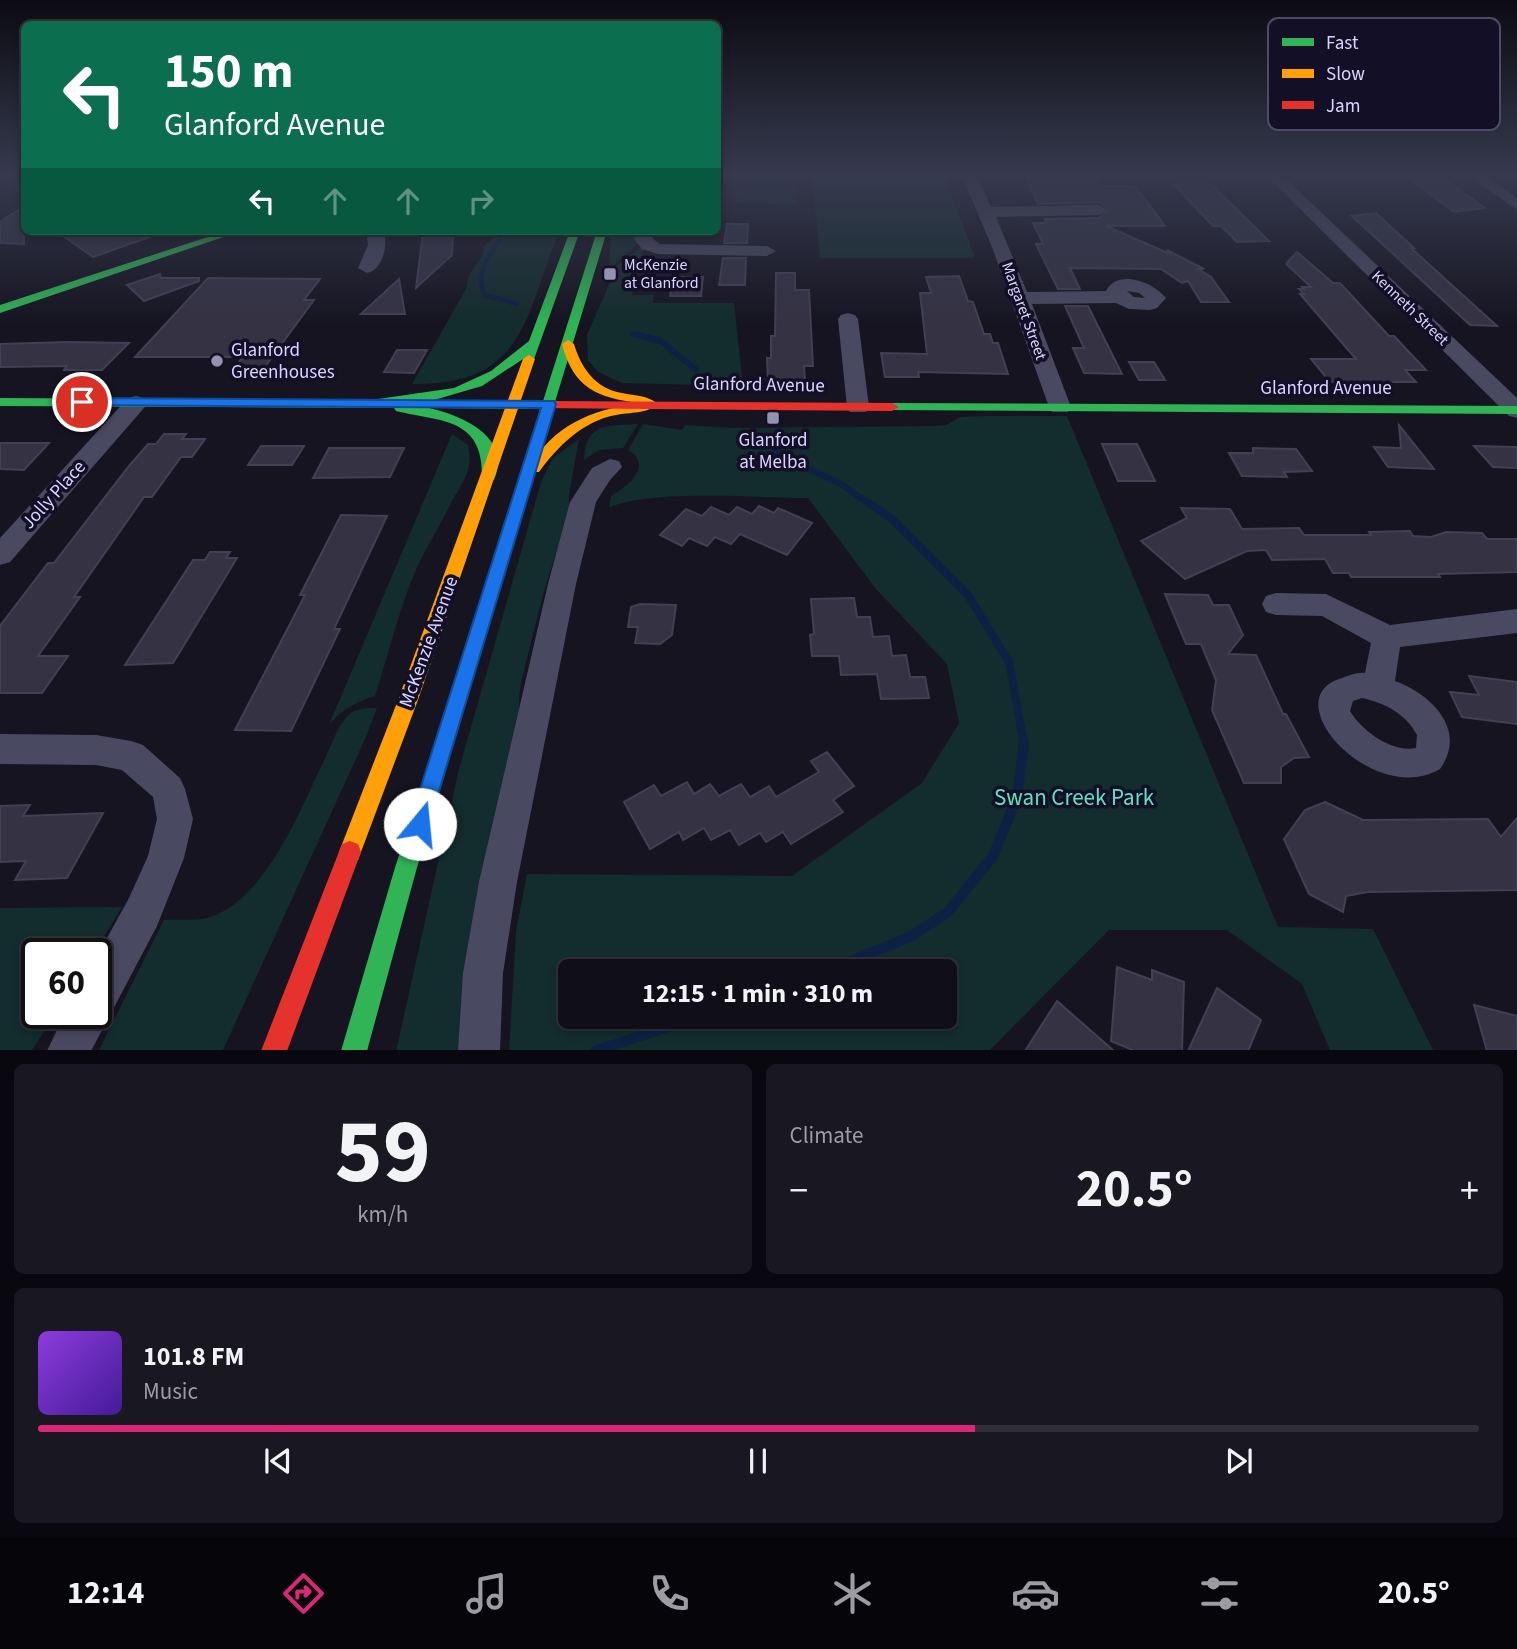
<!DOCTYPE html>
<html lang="en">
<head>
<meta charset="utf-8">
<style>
	:root { --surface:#100f19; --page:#191822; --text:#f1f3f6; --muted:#9c9ca2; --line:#302f38; --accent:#db2777 }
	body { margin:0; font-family:"Source Sans 3",sans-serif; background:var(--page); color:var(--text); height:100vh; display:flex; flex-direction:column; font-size:26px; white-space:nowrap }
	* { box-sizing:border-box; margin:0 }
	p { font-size:23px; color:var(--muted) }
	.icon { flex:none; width:38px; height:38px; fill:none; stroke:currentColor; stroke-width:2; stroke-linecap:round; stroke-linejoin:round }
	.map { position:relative; height:1050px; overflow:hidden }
	.details { display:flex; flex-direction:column; gap:14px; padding:14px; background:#09080e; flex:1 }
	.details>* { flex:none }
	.top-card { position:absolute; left:21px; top:21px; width:700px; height:214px; border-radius:10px; box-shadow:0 4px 10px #0003,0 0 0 2px var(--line); background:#0b6e4f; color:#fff; overflow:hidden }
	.speed { position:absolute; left:21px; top:938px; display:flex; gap:14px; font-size:35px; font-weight:700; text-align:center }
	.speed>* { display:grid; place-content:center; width:91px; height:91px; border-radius:50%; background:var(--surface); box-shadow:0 4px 10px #0003,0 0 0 2px var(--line); line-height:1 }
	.speed .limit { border:4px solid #111; border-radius:10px; background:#fff; color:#111 }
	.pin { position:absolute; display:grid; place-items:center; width:60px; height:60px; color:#fff; margin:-30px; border:4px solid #fff; border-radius:50%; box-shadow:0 2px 7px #0007 }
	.me { position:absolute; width:77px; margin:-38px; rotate:17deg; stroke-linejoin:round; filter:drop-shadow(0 0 5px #0008) }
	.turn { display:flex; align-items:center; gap:24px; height:147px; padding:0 28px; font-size:32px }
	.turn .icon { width:91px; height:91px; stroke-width:2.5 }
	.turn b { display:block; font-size:49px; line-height:60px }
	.lanes { display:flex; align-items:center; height:66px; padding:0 28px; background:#0003; justify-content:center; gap:35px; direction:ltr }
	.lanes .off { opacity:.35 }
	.big { font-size:52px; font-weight:700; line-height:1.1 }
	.details .card { flex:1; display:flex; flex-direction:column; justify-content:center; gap:10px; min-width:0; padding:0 24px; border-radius:10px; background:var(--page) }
	.details .dial { align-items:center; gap:0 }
	.dial b { font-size:91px; line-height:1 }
	.song { display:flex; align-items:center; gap:21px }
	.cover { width:84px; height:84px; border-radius:10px; background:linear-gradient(135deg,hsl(270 70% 55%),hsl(260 70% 35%)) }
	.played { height:7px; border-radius:4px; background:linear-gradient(90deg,var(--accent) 65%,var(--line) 65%) }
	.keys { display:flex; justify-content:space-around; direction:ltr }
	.heat { display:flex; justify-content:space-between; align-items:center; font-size:38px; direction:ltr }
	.details .tiles { flex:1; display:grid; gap:14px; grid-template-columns:1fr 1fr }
	.card:last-child { grid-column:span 2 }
	.trip { position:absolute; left:558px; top:959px; width:399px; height:70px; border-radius:10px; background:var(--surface); box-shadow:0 4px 10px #0003,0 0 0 2px var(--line); font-weight:700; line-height:70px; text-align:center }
	.dock { display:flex; height:112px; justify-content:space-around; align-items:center; background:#06060a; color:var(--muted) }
	.dock .icon { width:49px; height:49px }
	.dock .current { color:var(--accent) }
	.dock b { font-size:32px; color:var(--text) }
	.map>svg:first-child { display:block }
	.green { fill:#132c2d; fill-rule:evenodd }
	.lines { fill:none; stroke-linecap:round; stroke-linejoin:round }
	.stream-far3 { stroke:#0d2144; stroke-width:4.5 }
	.stream-far2 { stroke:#0d2144; stroke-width:6 }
	.stream-far1 { stroke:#0d2144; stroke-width:8 }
	.stream { stroke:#0d2144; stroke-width:10 }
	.building { fill:#343243; stroke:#433f54; stroke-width:2 }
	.street { fill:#4a4962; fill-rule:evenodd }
	.fast { fill:#30b455; fill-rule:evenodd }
	.slow { fill:#ff9f0a; fill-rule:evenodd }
	.jam { fill:#e5322d; fill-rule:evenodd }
	.route { fill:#1a73e8; stroke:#114b97; stroke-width:2 }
	.poi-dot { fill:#9591b1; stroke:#130f26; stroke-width:2.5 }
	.labels { text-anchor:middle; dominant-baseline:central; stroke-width:7; stroke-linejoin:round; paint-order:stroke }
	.far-poi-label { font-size:16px; fill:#d9d4ff; stroke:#130f26; text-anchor:start }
	.far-street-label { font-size:16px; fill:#d9d4ff; stroke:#130f26 }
	.poi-label { font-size:19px; fill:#d9d4ff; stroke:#130f26; text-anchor:start }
	.street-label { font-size:19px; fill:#d9d4ff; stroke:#130f26 }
	.near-park-label { font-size:23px; fill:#5fe0c0; stroke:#130f26 }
	.key { fill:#130f26; stroke:#4e4a67; stroke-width:2 }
	.key-label { font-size:19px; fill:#d9d4ff }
</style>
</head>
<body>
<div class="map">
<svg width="1517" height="1051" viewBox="0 0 1517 1051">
	<rect width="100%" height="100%" fill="#161421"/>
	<g class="green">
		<polygon points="812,176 945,176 975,258 820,258"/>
		<polygon points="736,188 795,188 796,205 737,203"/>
		<path d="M501,231h58c-34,86 -34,155 -147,153l55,-97c0,-20 16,-22 17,-41z"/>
		<polygon points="611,231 636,231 640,242 609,269"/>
		<polygon points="641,247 644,249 637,268 632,295 654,295 653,303 734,303 743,386 622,383 598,372 588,360 587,335 612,278 611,270"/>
		<path d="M984,416h83l211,511 95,2 60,121h-103l-28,-66 -75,-54h-118l-119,120 -481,1 7,-120 11,-57 265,2 130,-93 37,-60 -12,-59 -72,-76 -67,-90c-48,0 -161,-9 -199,10l2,-12c17,-10 43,-30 17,-46l15,-26 39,6 3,-5 47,3 201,-2 13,-1 14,-8zM570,971h375v46h-375z"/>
		<path d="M638,424l-15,24 -24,2 -15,10c2,-38 22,-34 54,-36z"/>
		<path d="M452,434l16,11c6,28 -7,38 -18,60 -10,21 -23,41 -33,62 -18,42 -28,86 -42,129 -19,6 -33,13 -46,29z"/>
		<polygon points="579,439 569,495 569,512 544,591 522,678 519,697 520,716 459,1050 396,1051 459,769 541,482 553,458"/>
		<path d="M377,708l-12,31 -142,311h-124l65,-130c13,-1 30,1 43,-2 60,-17 95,-113 120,-164 6,-13 12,-32 24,-41 8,-5 17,-5 26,-5z"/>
		<polygon points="122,907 93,954 37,954 37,1013 56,1013 32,1050 0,1050 0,908"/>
	</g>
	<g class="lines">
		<path class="stream-far3" d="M505,231c-12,21 -31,39 -21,64l33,9"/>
		<g class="stream-far2">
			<polyline points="634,334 661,341 696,370"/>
			<polyline points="765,438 784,457 841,484 872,506"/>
		</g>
		<polyline class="stream-far1" points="870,504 892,519 968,595 1009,662 1024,744"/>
		<g class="stream">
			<polyline points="827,971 910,937 948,912 993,856 1017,798 1024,742"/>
			<polyline points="595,1051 698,1017"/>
		</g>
	</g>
	<g class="building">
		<polygon points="1025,176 1098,176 1098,186 1135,186 1165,226 1106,226 1170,254 1167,250 1204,269 1198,269 1211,277 1229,302 1201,302 1188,281 1182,283 1161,269 1070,268 1080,289 1058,289 1036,244 1043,244 1033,223 1046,223 1045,219 1099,218 1109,209 1099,202 1038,204"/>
		<polygon points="1407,177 1441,177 1485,208 1454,212"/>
		<polygon points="1173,184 1211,184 1269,241 1237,242 1221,226 1213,226"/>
		<polygon points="24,206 24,244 0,243 0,222"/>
		<polygon points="1376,213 1414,248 1411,248 1497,326 1470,325 1352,216"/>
		<polygon points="727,224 748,224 747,243 724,243"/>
		<polygon points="56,231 158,231 158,234 93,257"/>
		<polygon points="453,231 452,255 416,288 423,233"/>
		<polygon points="1297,252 1333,283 1340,283 1389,336 1394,336 1426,370 1405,370 1416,382 1330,382 1311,359 1356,359 1300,294 1304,294 1299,289 1304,289 1302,287 1311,287 1286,264"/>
		<polygon points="723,258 746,258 745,285 719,285"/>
		<polygon points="776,273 795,273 795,290 809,290 813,366 804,366 805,381 768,381 767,358 771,358 771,336 775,336"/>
		<polygon points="160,274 161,278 199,278 199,281 144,301 127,285"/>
		<polygon points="959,276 968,301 973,302 984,334 990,334 993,343 998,343 1008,374 918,372 919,377 885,377 881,353 927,354 920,293 931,293 926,277"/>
		<polygon points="673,277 703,277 701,296 670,296"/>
		<polygon points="208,278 320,279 304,300 314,300 264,368 234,368 243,357 135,357"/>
		<polygon points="399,279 405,314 361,314"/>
		<polygon points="1065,306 1088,306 1122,374 1084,373 1073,348 1084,348"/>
		<polygon points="67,342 129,343 102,370 64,370 67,366 0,367 0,344"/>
		<polygon points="397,350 427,350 414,373 384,372"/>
		<polygon points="1129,362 1154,362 1165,380 1139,380"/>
		<polygon points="1399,425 1434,469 1388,467 1374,447 1401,448"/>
		<polygon points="164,434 186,434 182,439 205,439 192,457 181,457 152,497 144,497 74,597 80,597 38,656 68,656 42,693 0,693 0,626 48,563 54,563 129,466 148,444 156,444"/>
		<polygon points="0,443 49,443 24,470 0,469"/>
		<polygon points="1102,444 1137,444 1155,481 1118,481"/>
		<polygon points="261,446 304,446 292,465 248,465"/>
		<polygon points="1474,446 1517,447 1517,468 1493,467"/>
		<polygon points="329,448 404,448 390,477 313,478"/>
		<polygon points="1253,448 1296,449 1312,471 1284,472 1287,477 1242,476 1229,453 1253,453"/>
		<polygon points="759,506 774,513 778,508 812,523 787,555 740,534 731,544 715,537 707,546 689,538 682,546 660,535 686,509 702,516 711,507 729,515 737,507 752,514"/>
		<polygon points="1181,508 1230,509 1242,529 1299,528 1304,535 1371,535 1369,532 1410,531 1413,536 1431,537 1446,532 1482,533 1487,539 1517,539 1517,572 1438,574 1440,577 1351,577 1349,573 1333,573 1325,559 1272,560 1266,550 1247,551 1185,579 1141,541 1187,518"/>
		<polygon points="341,515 387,516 334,629 340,629 291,731 235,730 305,595 300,595"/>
		<polygon points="210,552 230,552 226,558 237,558 173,663 125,665 193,560 205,560"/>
		<polygon points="1165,594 1208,595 1213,605 1229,605 1243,635 1228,654 1256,655 1283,714 1286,714 1309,757 1294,758 1281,767 1281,783 1244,783 1212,710 1216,680 1201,644 1186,644"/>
		<polygon points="854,598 857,617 870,617 873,637 889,636 892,656 906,655 910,677 925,677 929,698 881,699 877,674 841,675 839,656 812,656 810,635 814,634 811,599"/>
		<polygon points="640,604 676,605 672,635 660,644 635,643 638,627 628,627 631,607"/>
		<polygon points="1469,676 1517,682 1517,724 1462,717 1450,692 1479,695"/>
		<polygon points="827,752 854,786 833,800 843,812 791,844 783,832 766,842 760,833 739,845 730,830 711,840 704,828 683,840 679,832 650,849 624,802 654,785 661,796 687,782 694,794 710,784 719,796 741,784 750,797 769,786 776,797 819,772 811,761"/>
		<polygon points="1325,802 1363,820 1488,819 1501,837 1517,818 1517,890 1368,892 1346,896 1343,912 1309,894 1284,839 1305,810"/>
		<polygon points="30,805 23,816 103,813 67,878 15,880 26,861 0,862 0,806"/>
		<polygon points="1117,967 1152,980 1152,970 1184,982 1182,1051 1135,1051 1111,1041"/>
		<polygon points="1217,988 1261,1020 1248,1051 1188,1051"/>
		<polygon points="1057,1001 1114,1051 1025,1051"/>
		<polygon points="1474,1005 1517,1016 1517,1051 1487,1051"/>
	</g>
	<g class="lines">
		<g class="street">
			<path d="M962,176h15l14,31 108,-2 8,5 -8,5 -103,2 31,75 79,-1c11,-23 48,-9 60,7l-9,10 -7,2 -21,-1 -13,-6 -84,1 39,103 -3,5h-16l-3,-5 -57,-160zM1127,291l12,2 6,5 -11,-1z"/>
			<polygon points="1267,176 1283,176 1517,398 1517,418 1509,416"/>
			<polygon points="1469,176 1487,176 1517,198 1517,210"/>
			<path d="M366,231h18c4,14 -1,39 -17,42l-9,-5 10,-23z"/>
			<polygon points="635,231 653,231 652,238 660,244 767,246 776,251 767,256 658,254 642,249 634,239"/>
			<polygon points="848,313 855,315 858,319 869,407 866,412 850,412 847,407 838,319 841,315"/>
			<polygon points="136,396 144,398 147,403 144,408 10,562 0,565 0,538 128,398"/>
			<polygon points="610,459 619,461 622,467 610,480 596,502 576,584 517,882 503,973 500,1051 458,1051 463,973 479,882 548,584 570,502 592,468"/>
			<path d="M1276,593l50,1 64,31 127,-16v24l-117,14 -5,34c36,13 73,49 45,88 -66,39 -165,-68 -101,-90 9,-3 18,-7 26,-6l6,-30 -49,-27 -46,-1 -10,-3 -4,-8 4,-8zM1362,698c23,5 44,16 55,37l-1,13c-24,5 -54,-17 -66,-37l3,-10z"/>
			<polygon points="0,734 96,735 131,741 143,745 180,778 185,789 193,819 184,858 157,926 91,1051 47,1051 65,1013 96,1013 96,958 129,898 148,856 157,819 153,797 122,770 96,765 0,764"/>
		</g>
		<g class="fast">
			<polygon points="226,231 241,231 0,313 0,305"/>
			<path d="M570,231h10l-47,131 -4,1 -6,-4 -41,27 -48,14 109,1 54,-170h10l-63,207h-10l-2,-3 8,-26 -111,-1c32,7 84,29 65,72l-5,2 -7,-5c1,-60 -41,-55 -86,-66l-2,-3 -394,-2v-8l371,2 83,-12 37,-17 38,-30z"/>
			<polygon points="892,403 1517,406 1517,414 887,410 885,407 887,404"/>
			<polygon points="465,668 472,671 474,676 416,871 367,1051 341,1051 394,871 456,676 458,671"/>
		</g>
		<g class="slow">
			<path d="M568,340l6,4c7,24 22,45 48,49 14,3 25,2 36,11 -11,10 -28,8 -42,11 -33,6 -58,31 -77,57h-10l-2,-3c29,-45 61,-58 112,-66 -41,-5 -66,-15 -77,-59z"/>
			<polygon points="529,355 535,359 418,700 358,860 350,863 342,860 339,852 398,700 523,359"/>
		</g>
		<g class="jam">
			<polygon points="545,401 892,403 899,407 892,411 540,408 538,405 540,402"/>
			<polygon points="539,431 546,435 474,676 472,681 465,684 458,681 456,676 532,435"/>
			<polygon points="350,841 358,844 361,852 287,1051 261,1051 342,844"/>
		</g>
	</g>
	<linearGradient id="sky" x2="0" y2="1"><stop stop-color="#0c0b12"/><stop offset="0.54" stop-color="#363a4e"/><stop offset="1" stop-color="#363a4e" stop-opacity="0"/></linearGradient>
	<rect width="1517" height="324" fill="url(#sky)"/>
	<polygon class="route" points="82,398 554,401 556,404 427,831 420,834 412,831 409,824 541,408 77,405 75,402"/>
	<g class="poi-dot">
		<rect x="603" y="267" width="14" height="14" rx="3.5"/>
		<circle cx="217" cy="361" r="7"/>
		<rect x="766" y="411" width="14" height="14" rx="3.5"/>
	</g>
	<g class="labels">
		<g class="far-poi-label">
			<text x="624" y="265">McKenzie<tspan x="624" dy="18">at Glanford</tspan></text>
		</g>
		<g class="far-street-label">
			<text transform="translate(1410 308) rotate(44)">Kenneth Street</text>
			<text transform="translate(1024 311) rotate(70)">Margaret Street</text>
		</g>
		<g class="poi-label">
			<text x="231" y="350">Glanford<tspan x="231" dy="22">Greenhouses</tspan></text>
			<text x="773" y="440" text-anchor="middle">Glanford<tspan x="773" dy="22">at Melba</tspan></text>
		</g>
		<g class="street-label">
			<text transform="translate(759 385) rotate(1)">Glanford Avenue</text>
			<text x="1326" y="388">Glanford Avenue</text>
			<text transform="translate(54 495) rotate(-48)">Jolly Place</text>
			<text transform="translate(429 642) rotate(-70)">McKenzie Avenue</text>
		</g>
		<g class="near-park-label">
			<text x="1074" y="797">Swan Creek Park</text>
		</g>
	</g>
	<rect x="1268" y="18" width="232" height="112" rx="10" class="key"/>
	<rect x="1282" y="38" width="32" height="8" fill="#30b455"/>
	<rect x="1282" y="69" width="32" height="9" fill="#ff9f0a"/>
	<rect x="1282" y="101" width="32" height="8" fill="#e5322d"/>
	<g class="key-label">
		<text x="1326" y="49">Fast</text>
		<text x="1326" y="80">Slow</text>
		<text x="1326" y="112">Jam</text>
	</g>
</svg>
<div class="speed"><div class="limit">60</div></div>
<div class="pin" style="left:82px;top:402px;background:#d93025"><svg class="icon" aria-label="arrive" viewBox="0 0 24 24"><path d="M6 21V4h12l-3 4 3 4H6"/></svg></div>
<svg class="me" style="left:420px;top:824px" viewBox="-20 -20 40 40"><circle r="19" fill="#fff"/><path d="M0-13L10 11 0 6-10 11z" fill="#1a73e8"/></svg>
<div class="trip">12:15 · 1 min · 310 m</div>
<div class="top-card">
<div class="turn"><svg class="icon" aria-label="left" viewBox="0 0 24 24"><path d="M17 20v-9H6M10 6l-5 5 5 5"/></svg><div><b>150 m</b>Glanford Avenue</div></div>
<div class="lanes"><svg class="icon" aria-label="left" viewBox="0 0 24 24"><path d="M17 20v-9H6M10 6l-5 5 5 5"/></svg><svg class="icon off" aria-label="ahead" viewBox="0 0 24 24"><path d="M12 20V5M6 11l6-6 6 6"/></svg><svg class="icon off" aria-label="ahead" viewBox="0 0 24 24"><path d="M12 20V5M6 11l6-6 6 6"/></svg><svg class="icon off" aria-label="right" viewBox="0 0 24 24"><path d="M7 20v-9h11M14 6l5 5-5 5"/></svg></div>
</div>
</div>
<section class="details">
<div class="tiles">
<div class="card dial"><b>59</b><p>km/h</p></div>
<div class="card"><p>Climate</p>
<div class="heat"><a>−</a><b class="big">20.5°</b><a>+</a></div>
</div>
<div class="card">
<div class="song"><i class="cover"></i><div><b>101.8 FM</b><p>Music</p></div></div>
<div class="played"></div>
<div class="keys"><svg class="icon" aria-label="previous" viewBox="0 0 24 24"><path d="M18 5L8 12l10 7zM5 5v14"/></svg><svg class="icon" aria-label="pause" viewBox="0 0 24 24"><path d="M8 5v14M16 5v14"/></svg><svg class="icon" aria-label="next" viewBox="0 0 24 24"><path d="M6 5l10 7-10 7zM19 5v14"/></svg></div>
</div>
</div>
</section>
<nav class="dock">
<b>12:14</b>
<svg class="icon current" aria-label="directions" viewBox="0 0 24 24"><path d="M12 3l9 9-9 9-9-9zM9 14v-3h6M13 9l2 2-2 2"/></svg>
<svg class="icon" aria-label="music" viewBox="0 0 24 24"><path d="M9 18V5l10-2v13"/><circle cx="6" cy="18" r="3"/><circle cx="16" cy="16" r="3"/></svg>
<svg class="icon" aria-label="phone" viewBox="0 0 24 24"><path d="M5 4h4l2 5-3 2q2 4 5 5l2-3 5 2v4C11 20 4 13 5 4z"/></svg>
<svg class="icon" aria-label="climate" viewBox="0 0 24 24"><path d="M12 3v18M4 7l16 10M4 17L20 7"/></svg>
<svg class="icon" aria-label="car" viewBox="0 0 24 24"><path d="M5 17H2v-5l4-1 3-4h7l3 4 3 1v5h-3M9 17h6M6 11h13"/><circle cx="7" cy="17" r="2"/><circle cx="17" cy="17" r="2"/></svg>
<svg class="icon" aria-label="filters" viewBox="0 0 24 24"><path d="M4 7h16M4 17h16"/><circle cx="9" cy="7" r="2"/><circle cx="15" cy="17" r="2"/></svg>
<b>20.5°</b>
</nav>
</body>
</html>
